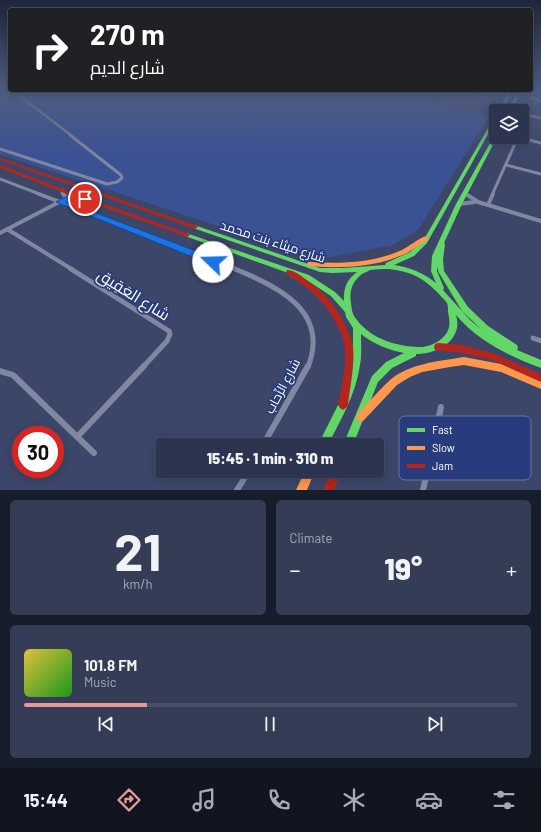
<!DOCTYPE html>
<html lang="en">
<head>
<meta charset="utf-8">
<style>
	:root { --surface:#2c344f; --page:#343c56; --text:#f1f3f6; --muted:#a6aab7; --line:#484f66; --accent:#e69b98 }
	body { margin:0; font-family:Barlow,Cairo,sans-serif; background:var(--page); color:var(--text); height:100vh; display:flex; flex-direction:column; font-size:15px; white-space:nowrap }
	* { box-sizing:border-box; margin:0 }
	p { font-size:13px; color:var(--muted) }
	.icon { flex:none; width:22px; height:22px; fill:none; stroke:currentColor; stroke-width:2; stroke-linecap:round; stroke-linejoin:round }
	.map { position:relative; height:490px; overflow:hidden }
	.details { display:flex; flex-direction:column; gap:10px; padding:10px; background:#181d2b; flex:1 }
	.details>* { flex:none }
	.hud { position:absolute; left:8px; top:8px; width:525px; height:84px; border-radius:4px; box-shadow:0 2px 10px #0003,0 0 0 1px var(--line); background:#202124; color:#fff; overflow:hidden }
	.buttons { position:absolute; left:489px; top:104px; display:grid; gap:8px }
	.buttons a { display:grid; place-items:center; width:40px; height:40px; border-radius:4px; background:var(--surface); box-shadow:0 2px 10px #0003,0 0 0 1px var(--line); font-size:20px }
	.speed { position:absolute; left:12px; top:426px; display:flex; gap:8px; font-size:20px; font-weight:700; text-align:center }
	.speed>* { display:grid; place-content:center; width:52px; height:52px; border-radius:50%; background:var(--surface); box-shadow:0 2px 10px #0003,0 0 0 1px var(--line); line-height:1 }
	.speed .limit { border:6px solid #d22; background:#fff; color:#111 }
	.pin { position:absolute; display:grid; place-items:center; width:34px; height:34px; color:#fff; margin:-17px; border:2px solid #fff; border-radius:50%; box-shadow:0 1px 4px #0007 }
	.me { position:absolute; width:44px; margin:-22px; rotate:291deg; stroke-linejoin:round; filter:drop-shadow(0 0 3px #0008) }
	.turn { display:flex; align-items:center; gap:14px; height:84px; padding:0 16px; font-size:18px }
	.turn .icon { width:52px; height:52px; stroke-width:2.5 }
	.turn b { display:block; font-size:28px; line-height:34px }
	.big { font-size:30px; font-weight:800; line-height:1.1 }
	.details .card { flex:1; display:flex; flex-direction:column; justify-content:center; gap:6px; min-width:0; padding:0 14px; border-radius:6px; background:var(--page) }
	.details .dial { align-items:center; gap:0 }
	.dial b { font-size:52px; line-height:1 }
	.song { display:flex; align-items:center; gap:12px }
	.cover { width:48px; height:48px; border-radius:6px; background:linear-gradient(135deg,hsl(50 70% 55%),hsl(120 70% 35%)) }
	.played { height:4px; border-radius:2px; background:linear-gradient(90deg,var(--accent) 25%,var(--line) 25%) }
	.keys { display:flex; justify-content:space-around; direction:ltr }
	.heat { display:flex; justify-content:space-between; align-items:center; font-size:22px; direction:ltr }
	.details .tiles { flex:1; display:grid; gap:10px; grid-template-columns:1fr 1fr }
	.card:last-child { grid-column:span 2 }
	.trip { position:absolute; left:156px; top:438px; width:228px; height:40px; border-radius:4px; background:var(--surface); box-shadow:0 2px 10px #0003,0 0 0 1px var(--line); font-weight:800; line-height:40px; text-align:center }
	.dock { display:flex; height:64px; justify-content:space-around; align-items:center; background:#121520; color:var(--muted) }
	.dock .icon { width:28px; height:28px }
	.dock .selected { color:var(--accent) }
	.dock b { font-size:18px; color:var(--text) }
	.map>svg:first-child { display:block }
	.green { fill:#3a5193 }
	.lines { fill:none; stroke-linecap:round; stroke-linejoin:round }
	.street-far4 { stroke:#8087a0; stroke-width:2.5 }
	.street-far3 { stroke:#8087a0; stroke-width:3 }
	.street-far2 { stroke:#8087a0; stroke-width:4 }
	.street-far1 { stroke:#8087a0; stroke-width:5 }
	.street { stroke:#8087a0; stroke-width:6 }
	.fast { fill:#63d668; fill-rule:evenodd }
	.slow { fill:#ff974d; fill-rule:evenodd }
	.jam { fill:#b3261e; fill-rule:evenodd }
	.route { fill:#1a73e8; stroke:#114b97 }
	.labels { text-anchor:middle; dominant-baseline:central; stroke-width:3.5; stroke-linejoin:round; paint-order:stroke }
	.street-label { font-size:13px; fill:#fff; stroke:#273b7d }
	.near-street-label { font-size:16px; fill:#fff; stroke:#273b7d }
	.key { fill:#273b7d; stroke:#6876a4; stroke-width:1 }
	.key-label { font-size:11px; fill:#fff }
</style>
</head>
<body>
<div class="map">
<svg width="541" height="490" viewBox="0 0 541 490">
	<rect width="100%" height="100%" fill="#3b4669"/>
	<polygon class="green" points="0,90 412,90 406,96 489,117 418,230 393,245 322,259 254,238 0,154"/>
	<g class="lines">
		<g class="street-far4">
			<polyline points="12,90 72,136"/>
			<polyline points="469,90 472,93 479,93 481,90"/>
			<polyline points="535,90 532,98 541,101"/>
			<polyline points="522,114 541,118"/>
			<polyline points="522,129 529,115"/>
		</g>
		<g class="street-far3">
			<polyline points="0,149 107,184 117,182 122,178 121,175 70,135"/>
			<polyline points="506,165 541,174"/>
			<polyline points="0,179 42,195"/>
			<polyline points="63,190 62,193 64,195"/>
			<polyline points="465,193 467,195"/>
			<polyline points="492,195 518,137 541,143"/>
		</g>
		<g class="street-far2">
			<polyline points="39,194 238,270"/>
			<polyline points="63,194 66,197 64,200"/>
			<polyline points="466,194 478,202 541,221"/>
			<polyline points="459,204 475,202"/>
			<polyline points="488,205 493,194"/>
			<polyline points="7,229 73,270"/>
			<polyline points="0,233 63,200 85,199"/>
		</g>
		<g class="street-far1">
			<polyline points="71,269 169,331 170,334 167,341 143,367"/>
			<path d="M235,269c42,17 95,42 73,98"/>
			<polyline points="533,338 541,341"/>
		</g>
		<g class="street">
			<polyline points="0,371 13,375 94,453"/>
			<polyline points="78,436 144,366"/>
			<polyline points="263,445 308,366"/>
			<polyline points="237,490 249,471"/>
			<polyline points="423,490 441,407"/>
		</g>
		<g class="fast">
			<polygon points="510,90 513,90 502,111 498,111"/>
			<polygon points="518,90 521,90 512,111 508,111"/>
			<path d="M495,116h1v4l-69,123 -13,13 -20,9c15,2 30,8 42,18l-5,-12 1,-15 24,-52 38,-68 2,-1v2h1l-35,67 -18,39 1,1 -2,16 1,11 24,36 20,19 29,19 1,3 -1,2 24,10v8c-32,-12 -63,-27 -85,-53 1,4 2,8 1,13 -4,18 -24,26 -41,26v2l-24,12 -14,14 -25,63h-10l29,-69 14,-14 18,-9c-15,-3 -31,-9 -43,-19 0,10 1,21 -1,31 -4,29 -19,54 -32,80h-10l25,-50 6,-19 3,-11 1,-15v-22l-7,-11 -1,-5 -14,-16 -26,-17 -120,-43 -1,-1 3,-2 2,1 120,41 26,17 9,9c-1,-12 3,-22 13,-29l-25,1 -12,-1 -127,-44 -1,-1 3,-2 2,1 123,42h23l42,-3 1,-2 24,-11 13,-11zM437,267l2,6 23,38 20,19 -12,-10 -27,-30 1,-2 -7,-17zM388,269c22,2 36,9 51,25 2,3 6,6 8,9 1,2 1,6 1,9 1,5 2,10 1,15 -2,11 -17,20 -28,20 -23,0 -50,-8 -64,-27 -5,-5 -5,-10 -6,-17 -2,-12 1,-21 11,-29 3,-1 6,-3 8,-4 6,-1 13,-1 18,-1z"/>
		</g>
		<g class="slow">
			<path d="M426,236l2,1 1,1 -1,1c-7,5 -14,10 -21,14 -29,14 -65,16 -97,13h-2l-1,-2 1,-2h2c31,2 63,1 92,-12 8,-4 15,-11 24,-14z"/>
			<path d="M464,357l37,7 40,17v8l-40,-17 -37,-7 -14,2 -28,5 -12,5 -13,8 -33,35 -3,2 -3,-2 -2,-3 2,-3c10,-11 21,-24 32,-34 20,-17 50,-19 74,-23z"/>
			<polygon points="305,471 315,471 307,490 296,490"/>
		</g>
		<g class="jam">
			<polygon points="0,158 197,226 198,227 195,229 193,228 0,160"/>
			<polygon points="0,165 87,198 189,234 190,235 187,237 185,236 83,200 0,168"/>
			<path d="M287,270c7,-1 18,9 24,13 16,12 28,27 36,46 2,5 5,11 6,17 2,20 -3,40 -5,59l-2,3 -3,2 -3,-2 -2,-3c3,-17 8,-35 7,-52 0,-9 -2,-16 -6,-24 -11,-26 -30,-41 -52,-55l-1,-2z"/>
			<polygon points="438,343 462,345 493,353 541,374 541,382 492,360 462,353 435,350 434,347 435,344"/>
			<polygon points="332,471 342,471 334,490 323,490"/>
		</g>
	</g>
	<linearGradient id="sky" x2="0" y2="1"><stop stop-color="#20263a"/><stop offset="0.57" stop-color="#4f5d81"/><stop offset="1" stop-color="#4f5d81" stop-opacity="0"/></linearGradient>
	<rect width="541" height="159" fill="url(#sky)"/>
	<polygon class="route" points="85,196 89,199 88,200 67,202 217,259 218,262 217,264 210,264 56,202 68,196"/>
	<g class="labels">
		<g class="street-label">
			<text transform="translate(273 241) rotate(18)">شارع ميثاء بنت محمد</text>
			<text transform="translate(282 386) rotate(-62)">شارع الرِّحاب</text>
		</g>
		<g class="near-street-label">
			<text transform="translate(134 294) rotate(32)">شارع العَقِيق</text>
		</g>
	</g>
	<rect x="399" y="416" width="132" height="64" rx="6" class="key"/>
	<rect x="407" y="428" width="18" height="4" fill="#63d668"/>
	<rect x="407" y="446" width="18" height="4" fill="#ff974d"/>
	<rect x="407" y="464" width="18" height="4" fill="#b3261e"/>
	<g class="key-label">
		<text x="432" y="434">Fast</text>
		<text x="432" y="452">Slow</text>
		<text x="432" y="470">Jam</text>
	</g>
</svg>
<div class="buttons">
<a><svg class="icon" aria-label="layers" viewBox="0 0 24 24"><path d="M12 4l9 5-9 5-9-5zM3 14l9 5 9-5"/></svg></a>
</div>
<div class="speed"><div class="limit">30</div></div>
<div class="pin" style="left:85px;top:199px;background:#d93025"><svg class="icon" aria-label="arrive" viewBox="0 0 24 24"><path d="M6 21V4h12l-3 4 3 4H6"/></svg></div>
<svg class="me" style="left:213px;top:262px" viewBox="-20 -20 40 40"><circle r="19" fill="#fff"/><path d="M0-13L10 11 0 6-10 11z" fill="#1a73e8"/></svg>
<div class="trip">15:45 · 1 min · 310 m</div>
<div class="hud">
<div class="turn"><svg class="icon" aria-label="right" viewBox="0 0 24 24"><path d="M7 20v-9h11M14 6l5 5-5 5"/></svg><div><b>270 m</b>شارع الديم</div></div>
</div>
</div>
<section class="details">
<div class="tiles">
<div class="card dial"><b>21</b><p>km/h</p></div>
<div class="card"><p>Climate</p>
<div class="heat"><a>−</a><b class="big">19°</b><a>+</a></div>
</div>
<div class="card">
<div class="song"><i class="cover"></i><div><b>101.8 FM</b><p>Music</p></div></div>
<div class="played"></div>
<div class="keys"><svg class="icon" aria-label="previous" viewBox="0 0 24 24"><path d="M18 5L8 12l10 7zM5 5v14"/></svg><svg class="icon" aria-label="pause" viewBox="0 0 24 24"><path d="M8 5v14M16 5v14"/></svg><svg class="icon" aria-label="next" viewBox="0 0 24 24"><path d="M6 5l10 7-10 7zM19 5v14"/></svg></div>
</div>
</div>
</section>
<nav class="dock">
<b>15:44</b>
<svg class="icon selected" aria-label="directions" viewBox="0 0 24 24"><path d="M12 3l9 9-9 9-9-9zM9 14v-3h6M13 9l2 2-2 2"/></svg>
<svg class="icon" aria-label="music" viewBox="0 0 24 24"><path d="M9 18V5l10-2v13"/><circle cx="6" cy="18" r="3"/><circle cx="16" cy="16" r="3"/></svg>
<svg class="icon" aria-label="phone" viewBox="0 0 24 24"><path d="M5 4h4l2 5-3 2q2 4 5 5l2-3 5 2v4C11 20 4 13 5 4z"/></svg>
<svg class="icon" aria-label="climate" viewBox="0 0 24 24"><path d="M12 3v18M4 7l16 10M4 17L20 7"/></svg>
<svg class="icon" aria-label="car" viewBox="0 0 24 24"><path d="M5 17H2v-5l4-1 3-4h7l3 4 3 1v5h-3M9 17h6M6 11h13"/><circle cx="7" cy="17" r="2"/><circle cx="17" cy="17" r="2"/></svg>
<svg class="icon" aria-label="filters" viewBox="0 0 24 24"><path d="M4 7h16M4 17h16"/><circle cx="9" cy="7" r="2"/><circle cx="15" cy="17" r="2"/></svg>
</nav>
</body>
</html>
